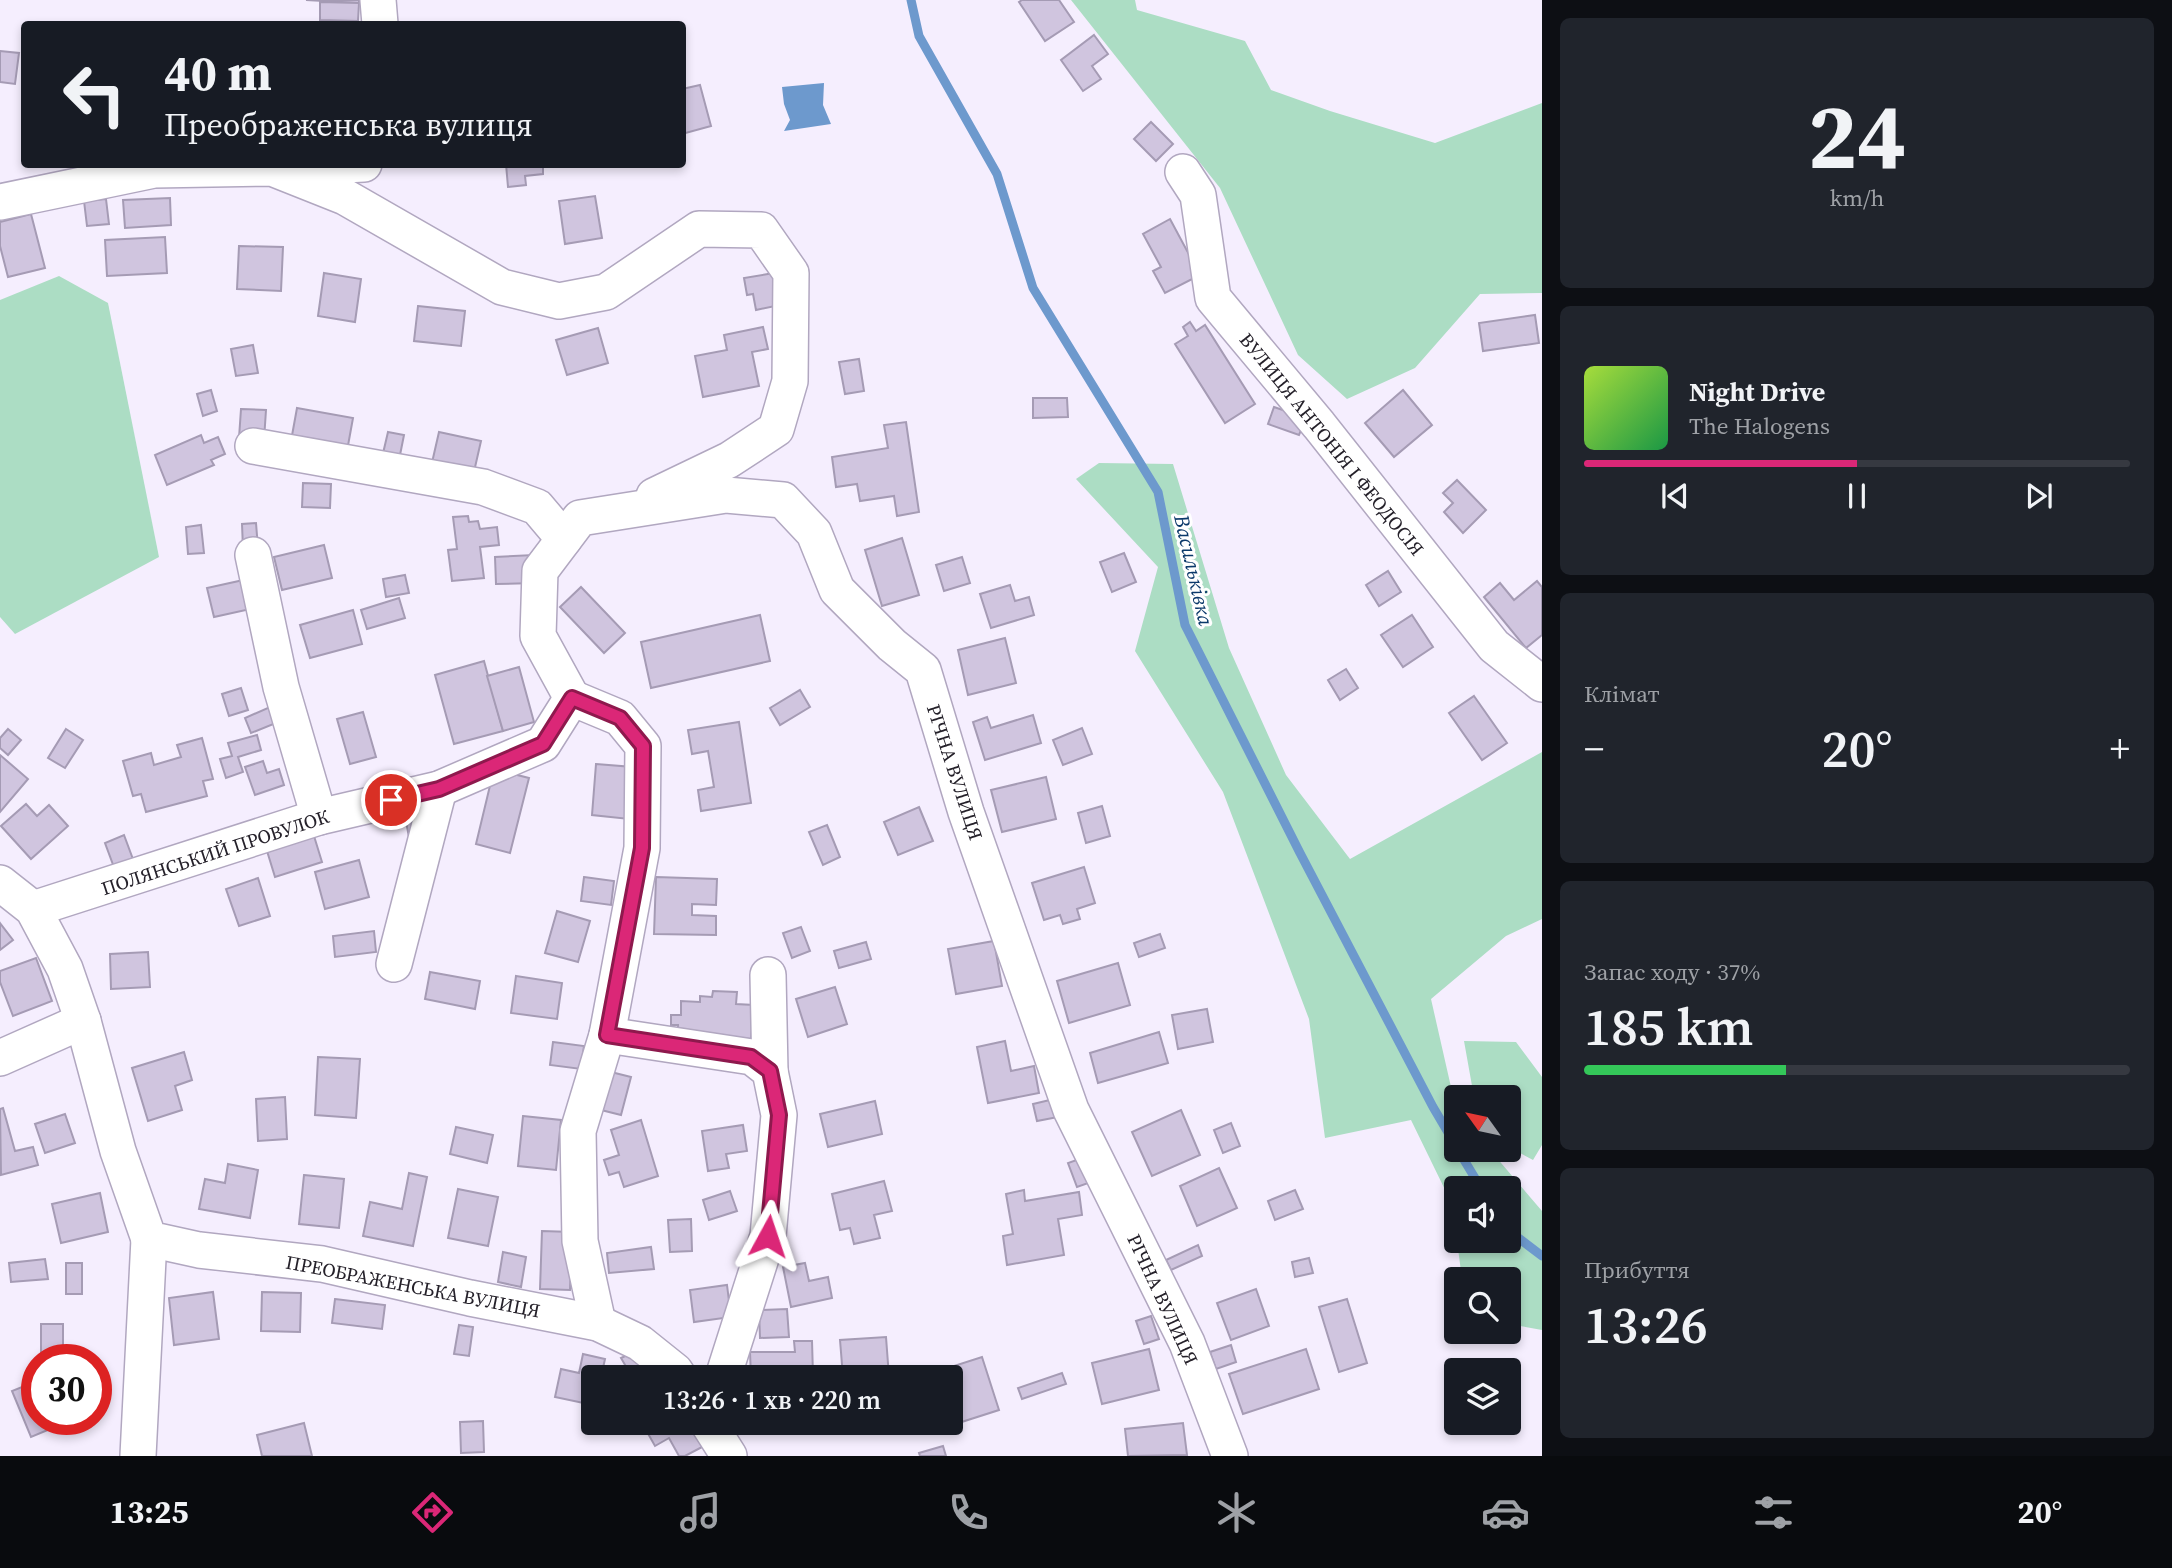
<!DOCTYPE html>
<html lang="uk">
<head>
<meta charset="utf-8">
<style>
	:root { --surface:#171b24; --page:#20242c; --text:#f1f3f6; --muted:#9ea1a6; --line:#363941; --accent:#db2777 }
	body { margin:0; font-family:"Source Serif 4",serif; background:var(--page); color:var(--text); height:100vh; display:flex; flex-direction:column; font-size:26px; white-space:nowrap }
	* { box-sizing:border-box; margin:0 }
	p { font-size:23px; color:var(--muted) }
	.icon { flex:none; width:38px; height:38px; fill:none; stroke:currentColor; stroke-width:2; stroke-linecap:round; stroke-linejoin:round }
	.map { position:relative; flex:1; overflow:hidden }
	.details { display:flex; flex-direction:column; gap:18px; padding:18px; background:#0d0f14; width:630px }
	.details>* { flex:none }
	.guide { position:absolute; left:21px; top:21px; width:665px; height:147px; border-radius:7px; box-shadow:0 4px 10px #0003; background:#171b24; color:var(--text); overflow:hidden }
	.needle { width:46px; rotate:303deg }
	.buttons { position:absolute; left:1444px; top:1085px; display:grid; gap:14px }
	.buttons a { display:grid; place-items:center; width:77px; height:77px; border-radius:7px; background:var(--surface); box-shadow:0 4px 10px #0003; font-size:35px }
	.speed { position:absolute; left:21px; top:1344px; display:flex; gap:14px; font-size:35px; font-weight:700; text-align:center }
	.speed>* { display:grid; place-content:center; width:91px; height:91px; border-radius:50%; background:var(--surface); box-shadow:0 4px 10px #0003; line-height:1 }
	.speed .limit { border:10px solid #d22; background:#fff; color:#111 }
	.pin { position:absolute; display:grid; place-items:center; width:60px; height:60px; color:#fff; margin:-30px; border:4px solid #fff; border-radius:50%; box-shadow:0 2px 7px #0007 }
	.me { position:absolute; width:77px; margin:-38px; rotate:5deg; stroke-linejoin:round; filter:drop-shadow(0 0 5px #0008) }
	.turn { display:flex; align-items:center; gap:24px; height:147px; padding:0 28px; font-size:32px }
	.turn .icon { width:91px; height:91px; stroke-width:2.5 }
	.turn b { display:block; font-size:49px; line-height:60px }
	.big { font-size:52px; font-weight:600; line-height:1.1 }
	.details .card { flex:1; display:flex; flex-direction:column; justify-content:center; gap:10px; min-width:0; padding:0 24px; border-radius:10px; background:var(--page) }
	.details .dial { align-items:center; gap:0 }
	.dial b { font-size:91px; line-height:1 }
	.song { display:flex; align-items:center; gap:21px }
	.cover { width:84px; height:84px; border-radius:10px; background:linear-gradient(135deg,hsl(80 70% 55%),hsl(140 70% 35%)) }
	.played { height:7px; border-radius:4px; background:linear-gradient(90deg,var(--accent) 50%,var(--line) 50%) }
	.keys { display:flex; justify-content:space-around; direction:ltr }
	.heat { display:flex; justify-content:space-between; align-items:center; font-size:38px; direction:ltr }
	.charge { height:10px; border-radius:5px; background:linear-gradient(90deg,#34c759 37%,var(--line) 0) }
	.trip { position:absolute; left:581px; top:1365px; width:382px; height:70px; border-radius:7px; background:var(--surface); box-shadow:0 4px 10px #0003; font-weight:600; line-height:70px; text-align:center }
	.tabs { display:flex; height:112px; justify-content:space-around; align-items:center; background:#090b0e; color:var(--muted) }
	.tabs .icon { width:49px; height:49px }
	.tabs .on { color:var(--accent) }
	.tabs b { font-size:32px; color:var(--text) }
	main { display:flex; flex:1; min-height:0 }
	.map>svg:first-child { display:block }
	.green { fill:#acddc4 }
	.water { fill:#6d99cd }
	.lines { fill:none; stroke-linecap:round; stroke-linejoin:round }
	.stream { stroke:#6d99cd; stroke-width:9 }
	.building { fill:#d0c5df; stroke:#a59bb4; stroke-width:2 }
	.minor-casing { stroke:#b1a7c0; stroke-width:38 }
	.minor { stroke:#fff; stroke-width:35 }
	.route-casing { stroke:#8e194d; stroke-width:18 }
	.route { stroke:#db2777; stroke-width:12 }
	.labels { text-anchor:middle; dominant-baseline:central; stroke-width:6; stroke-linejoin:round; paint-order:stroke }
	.street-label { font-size:19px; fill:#25212a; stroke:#fff }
	.water-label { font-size:21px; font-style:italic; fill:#0b396a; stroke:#fff }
</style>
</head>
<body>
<main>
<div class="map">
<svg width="1542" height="1456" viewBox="0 0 1542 1456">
	<rect width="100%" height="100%" fill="#f5eefe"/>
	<g class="green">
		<polygon points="1071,0 1135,0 1137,10 1245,41 1271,90 1330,111 1435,143 1542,103 1542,293 1480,294 1415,368 1347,399 1298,355 1220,188"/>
		<polygon points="59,276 108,303 159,557 15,634 0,617 0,300"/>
		<polygon points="1099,463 1173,464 1229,648 1286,775 1350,859 1542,752 1542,919 1506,936 1431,999 1456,1109 1456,1150 1490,1150 1542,1211 1542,1330 1509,1324 1508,1279 1462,1279 1457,1241 1508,1241 1508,1188 1456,1188 1456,1235 1451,1202 1411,1120 1325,1138 1309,1019 1223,792 1135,651 1158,567 1076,479"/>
		<polygon points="1464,1041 1516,1042 1542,1077 1542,1145 1533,1160 1509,1147 1508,1097 1474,1097"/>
	</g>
	<polygon class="water" points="824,83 823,105 831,124 784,131 790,120 784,104 782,87"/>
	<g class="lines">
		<g class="stream">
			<polyline points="911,0 919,36 997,174 1033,288 1158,492 1185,625 1300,853 1433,1107 1456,1146"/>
			<polyline points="1458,1150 1481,1188"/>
			<polyline points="1508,1230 1542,1256"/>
		</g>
	</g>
	<g class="building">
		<polygon points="306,0 359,0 359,3"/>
		<polygon points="1022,0 1059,0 1074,22 1045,41 1019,2"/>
		<polygon points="320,2 359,3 358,21 320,20"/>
		<polygon points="1094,35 1108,54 1092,66 1101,79 1083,91 1061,60"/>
		<polygon points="0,51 19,53 15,84 0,82"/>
		<polygon points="700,85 711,126 682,134 682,89"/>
		<polygon points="1151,122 1173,144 1156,161 1134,139"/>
		<polygon points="506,164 549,164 549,165 543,166 543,174 525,176 526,185 508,187"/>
		<polygon points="595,196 602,238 565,244 559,201"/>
		<polygon points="170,198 171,225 125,228 123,200"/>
		<polygon points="106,199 109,224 87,226 84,201"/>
		<polygon points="31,214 45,268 8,277 0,246 0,222"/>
		<polygon points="1170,219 1200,275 1165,293 1153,271 1161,267 1143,234"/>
		<polygon points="165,237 167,273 107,276 105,240"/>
		<polygon points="239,246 283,247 281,291 237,289"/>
		<polygon points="324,273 361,279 355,322 318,316"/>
		<polygon points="774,273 780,305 756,310 753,294 747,295 744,278"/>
		<polygon points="418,306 465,311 461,346 414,341"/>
		<polygon points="1535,315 1539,343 1483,351 1479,323"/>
		<polygon points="1190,322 1196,331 1205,325 1255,404 1225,423 1175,344 1188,336 1183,327"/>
		<polygon points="763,327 768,349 752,352 759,386 703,397 695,356 727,350 724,335"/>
		<polygon points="598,328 608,363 567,375 556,340"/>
		<polygon points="253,345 258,373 236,376 231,349"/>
		<polygon points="859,359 864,391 845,394 839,362"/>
		<polygon points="211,390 217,411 203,416 197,394"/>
		<polygon points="1403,390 1432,425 1394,457 1365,423"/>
		<polygon points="1033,398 1067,398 1068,417 1033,418"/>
		<polygon points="1274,407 1306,418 1299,435 1268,424"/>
		<polygon points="297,408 353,418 347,451 291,441"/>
		<polygon points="241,409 266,410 264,440 239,438"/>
		<polygon points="906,422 919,512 897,516 894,496 860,501 857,484 836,487 832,457 888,448 884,425"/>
		<polygon points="388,432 404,435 398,465 381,462"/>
		<polygon points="439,432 481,441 473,476 431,467"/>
		<polygon points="201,435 204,443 218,437 225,454 211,460 214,465 167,485 155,455"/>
		<polygon points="1457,480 1486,510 1463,533 1444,512 1453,503 1443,493"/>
		<polygon points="303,483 331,484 330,508 302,507"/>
		<polygon points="468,516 469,522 478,521 480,529 497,527 499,545 480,547 484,578 452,581 448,550 457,549 453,517"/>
		<polygon points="256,523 258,548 243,549 242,524"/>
		<polygon points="201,525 204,553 188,554 186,527"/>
		<polygon points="902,538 919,595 882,606 865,550"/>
		<polygon points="324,545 332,578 282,590 274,557"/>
		<polygon points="1124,553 1136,582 1112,592 1100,562"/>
		<polygon points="534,555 535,583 496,584 495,557"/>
		<polygon points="962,557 970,583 944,591 936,565"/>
		<polygon points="1388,571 1401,592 1379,606 1366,585"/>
		<polygon points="405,575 409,593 386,597 383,579"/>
		<polygon points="248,579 255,608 214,617 207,588"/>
		<polygon points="1537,581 1542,587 1542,635 1526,648 1484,597 1500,583 1514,600"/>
		<polygon points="1010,585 1015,601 1029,597 1034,615 991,628 980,594"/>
		<polygon points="581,587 625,633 604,653 560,607"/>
		<polygon points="399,598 405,618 367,629 361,610"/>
		<polygon points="353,610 362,644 310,658 300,625"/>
		<polygon points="760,615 770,661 651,688 641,642"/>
		<polygon points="1412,615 1433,647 1403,667 1381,635"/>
		<polygon points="1005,638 1016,683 968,695 958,650"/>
		<polygon points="484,661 503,731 454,744 435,675"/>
		<polygon points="519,667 534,722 503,731 487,676"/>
		<polygon points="1346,669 1358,688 1340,700 1328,680"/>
		<polygon points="241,688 248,710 229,716 222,694"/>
		<polygon points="800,690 810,707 780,725 770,708"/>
		<polygon points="1474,696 1507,743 1482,760 1449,713"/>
		<polygon points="270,707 276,723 251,733 245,718"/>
		<polygon points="363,712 376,757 350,764 337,719"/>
		<polygon points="1033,715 1041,743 985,760 973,722 987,717 991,728"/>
		<polygon points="739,722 751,803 701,811 698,790 714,787 708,751 692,754 688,730"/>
		<polygon points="1082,728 1092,754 1063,765 1053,740"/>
		<polygon points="8,729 21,740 8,755 0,748 0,738"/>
		<polygon points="66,729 83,740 65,768 48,758"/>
		<polygon points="257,735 261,750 238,757 243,772 226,778 220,759 232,756 228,743"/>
		<polygon points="202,738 213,779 203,781 207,796 146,812 141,794 133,796 123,761 151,753 154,765 181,757 177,745"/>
		<polygon points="0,755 28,779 0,812"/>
		<polygon points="263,761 267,773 279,769 284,785 255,795 245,767"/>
		<polygon points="596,764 633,767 629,819 592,815"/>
		<polygon points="494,769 529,778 510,853 476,844"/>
		<polygon points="1046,777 1056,819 1002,832 991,790"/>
		<polygon points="26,804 37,816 49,805 68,826 31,859 1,826"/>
		<polygon points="414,804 420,835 409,837 403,806"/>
		<polygon points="1102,806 1110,836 1086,843 1078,813"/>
		<polygon points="919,807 933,841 898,855 884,822"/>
		<polygon points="827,825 840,857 823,865 809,832"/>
		<polygon points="124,835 134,862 115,870 105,843"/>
		<polygon points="314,836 322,862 275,877 267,851"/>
		<polygon points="359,860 369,897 325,909 315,872"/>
		<polygon points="1084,867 1095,903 1077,909 1080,919 1063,924 1060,915 1044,920 1032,883"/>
		<polygon points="584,877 614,881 611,905 581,901"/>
		<polygon points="656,877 717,879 716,905 692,904 692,915 716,916 716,935 654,934"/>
		<polygon points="258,878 270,916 239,926 226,889"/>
		<polygon points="557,911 590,921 578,962 545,953"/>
		<polygon points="0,923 13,940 0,950"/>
		<polygon points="801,927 810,951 792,958 783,933"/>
		<polygon points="374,931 376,952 335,957 333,936"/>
		<polygon points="1160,934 1165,948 1139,957 1134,943"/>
		<polygon points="994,941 1002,986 956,994 948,949"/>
		<polygon points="866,942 871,959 839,968 834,951"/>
		<polygon points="148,952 150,987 111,989 110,954"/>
		<polygon points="36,958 52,1001 13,1016 0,982 0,971"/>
		<polygon points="1118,963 1130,1005 1069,1023 1057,981"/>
		<polygon points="430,972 480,981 475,1009 425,999"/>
		<polygon points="516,976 562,983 557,1019 511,1013"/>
		<polygon points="835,987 847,1024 808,1037 796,999"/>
		<polygon points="713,991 737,992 736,1004 754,1005 751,1039 678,1034 678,1025 671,1025 671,1015 681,1015 681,1001 700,1002 700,996 712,997"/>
		<polygon points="1207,1009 1213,1042 1178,1049 1172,1015"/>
		<polygon points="1159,1032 1168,1063 1098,1083 1090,1053"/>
		<polygon points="1005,1041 1011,1071 1034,1066 1039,1093 988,1103 977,1047"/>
		<polygon points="553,1042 584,1046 581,1069 550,1065"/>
		<polygon points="184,1052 192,1080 175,1086 182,1110 148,1121 132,1068"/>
		<polygon points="318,1057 360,1059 356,1118 315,1115"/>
		<polygon points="607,1071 631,1077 621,1115 597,1109"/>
		<polygon points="285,1097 287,1139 258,1141 256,1099"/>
		<polygon points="1054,1099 1058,1117 1037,1121 1033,1104"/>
		<polygon points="875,1101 882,1134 828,1147 820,1114"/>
		<polygon points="3,1108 15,1151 33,1147 38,1165 1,1175 0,1109"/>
		<polygon points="1181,1110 1200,1155 1152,1176 1132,1132"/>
		<polygon points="65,1114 75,1143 45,1153 35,1124"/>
		<polygon points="523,1116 561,1120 556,1170 518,1166"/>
		<polygon points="641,1120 658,1176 624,1187 619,1172 609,1175 604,1160 619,1155 611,1130"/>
		<polygon points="1231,1123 1240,1146 1223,1153 1214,1130"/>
		<polygon points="743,1125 747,1151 726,1154 729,1168 708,1171 702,1131"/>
		<polygon points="456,1127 493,1135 487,1163 450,1154"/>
		<polygon points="1085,1157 1094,1181 1077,1187 1068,1163"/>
		<polygon points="228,1164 258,1170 250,1218 199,1209 205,1179 225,1183"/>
		<polygon points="1219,1168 1237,1208 1197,1226 1180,1186"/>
		<polygon points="409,1173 427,1177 413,1246 363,1236 370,1202 402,1209"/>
		<polygon points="304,1175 344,1179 339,1228 299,1224"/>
		<polygon points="884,1181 892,1211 874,1215 880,1238 854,1244 850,1228 840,1230 832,1194"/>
		<polygon points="458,1189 498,1197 488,1246 448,1238"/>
		<polygon points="1024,1190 1025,1201 1079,1192 1082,1215 1058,1219 1064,1255 1007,1265 1003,1236 1013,1234 1006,1194"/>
		<polygon points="1295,1190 1303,1209 1275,1220 1268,1201"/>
		<polygon points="730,1191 737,1211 709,1220 703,1200"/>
		<polygon points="100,1193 108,1232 61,1243 52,1204"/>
		<polygon points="691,1219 692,1251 670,1252 668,1220"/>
		<polygon points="542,1231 572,1232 570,1290 540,1289"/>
		<polygon points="1198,1245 1202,1256 1171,1270 1166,1260"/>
		<polygon points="651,1247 654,1269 609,1273 607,1253"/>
		<polygon points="503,1252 526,1257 521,1287 498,1282"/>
		<polygon points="1309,1258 1313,1273 1295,1277 1292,1262"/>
		<polygon points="45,1259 48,1279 11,1282 9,1263"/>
		<rect x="66" y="1263" width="16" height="31"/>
		<polygon points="805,1263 809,1281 828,1277 832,1298 791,1307 783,1267"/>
		<polygon points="727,1285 731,1317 694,1322 690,1290"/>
		<polygon points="1256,1289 1269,1326 1231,1340 1217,1303"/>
		<polygon points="213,1292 219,1339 174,1345 169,1298"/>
		<polygon points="262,1292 301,1293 300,1332 261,1331"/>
		<polygon points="335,1299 385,1305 382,1329 332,1323"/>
		<polygon points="1347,1299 1367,1363 1339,1372 1319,1307"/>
		<polygon points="787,1309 789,1337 760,1338 759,1310"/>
		<polygon points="1151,1316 1159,1339 1144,1344 1136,1321"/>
		<polygon points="41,1324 63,1324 63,1353 41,1352"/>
		<polygon points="459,1325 473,1327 469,1356 454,1354"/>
		<polygon points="886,1337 889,1377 843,1377 840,1340"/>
		<polygon points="794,1341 812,1341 813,1375 751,1377 750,1352 795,1352"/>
		<polygon points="1231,1345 1236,1362 1216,1369 1210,1352"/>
		<polygon points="1149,1349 1159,1390 1102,1404 1092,1363"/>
		<polygon points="1306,1349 1319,1389 1243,1414 1229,1374"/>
		<polygon points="636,1351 665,1377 627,1377 631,1375 621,1358"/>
		<polygon points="583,1354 605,1359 601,1377 593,1377 593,1405 555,1397 561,1369 579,1373"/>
		<polygon points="982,1357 999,1410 949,1426 950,1377 934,1377 932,1373"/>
		<polygon points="1062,1373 1066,1384 1022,1399 1018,1388"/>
		<polygon points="37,1381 37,1419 65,1419 67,1422 31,1437 12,1391"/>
		<polygon points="483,1421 484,1452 461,1453 460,1422"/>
		<polygon points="304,1423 312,1456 262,1456 257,1435"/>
		<polygon points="642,1423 691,1423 704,1446 685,1456 679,1456 669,1438 655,1446"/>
		<polygon points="1183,1423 1187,1455 1128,1456 1125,1429"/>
		<polygon points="943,1446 946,1456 920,1456 919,1453"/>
	</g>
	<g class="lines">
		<g class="minor-casing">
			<g id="minor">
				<polyline points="378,0 380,24"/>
				<polyline points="286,168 364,164"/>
				<polyline points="1183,172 1198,195 1213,298 1319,425 1494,646 1542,684"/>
				<polyline points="0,202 154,170 272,168 345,197 502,287 559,301 606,292 699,229 761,230 791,273 790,381 776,429 729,460 654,496"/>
				<polyline points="253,446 483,487 537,507 564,539"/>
				<polyline points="253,555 281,687 319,817"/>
				<polyline points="572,698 538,636 540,571 580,518 726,495 783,500 814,533 837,590 892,645 923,670 966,812 1071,1110 1187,1343 1230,1456"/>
				<polyline points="572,698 620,718 643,746 642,848 607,1035 578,1131 580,1241 598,1323"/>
				<polyline points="0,883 33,909 65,969 83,1021 118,1151 149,1239 199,1250 322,1264 470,1298 598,1323 640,1343 675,1371 679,1377"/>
				<polyline points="33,909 319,817 439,789 543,744 572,698"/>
				<polyline points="394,964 439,789"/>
				<polyline points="768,975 770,1071"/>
				<polyline points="607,1035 752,1057 770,1071 779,1115 768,1236 723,1377"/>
				<polyline points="0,1058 83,1021"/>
				<polyline points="708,1423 729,1456"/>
				<polyline points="138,1456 149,1239"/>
			</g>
		</g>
		<use href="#minor" class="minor"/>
	</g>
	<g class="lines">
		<g class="route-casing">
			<polyline id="route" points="391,800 439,789 543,744 572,698 620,718 643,746 642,848 607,1035 751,1057 770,1071 779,1115 768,1236"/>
		</g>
		<use href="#route" class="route"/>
	</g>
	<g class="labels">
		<g class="street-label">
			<text transform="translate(1332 444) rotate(51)">ВУЛИЦЯ АНТОНІЯ І ФЕОДОСІЯ</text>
			<text transform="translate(955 772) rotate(72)">РІЧНА ВУЛИЦЯ</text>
			<text transform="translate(215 852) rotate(-18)">ПОЛЯНСЬКИЙ ПРОВУЛОК</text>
			<text transform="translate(413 1286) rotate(11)">ПРЕОБРАЖЕНСЬКА ВУЛИЦЯ</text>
			<text transform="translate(1163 1299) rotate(65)">РІЧНА ВУЛИЦЯ</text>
		</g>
		<g class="water-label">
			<text transform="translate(1194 570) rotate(77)">Васильківка</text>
		</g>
	</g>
</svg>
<div class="buttons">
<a><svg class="needle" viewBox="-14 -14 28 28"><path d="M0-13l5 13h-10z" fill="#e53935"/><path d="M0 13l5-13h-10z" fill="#9ea1a6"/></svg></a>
<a><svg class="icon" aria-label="sound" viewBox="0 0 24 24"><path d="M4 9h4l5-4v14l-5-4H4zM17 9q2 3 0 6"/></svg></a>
<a><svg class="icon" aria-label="search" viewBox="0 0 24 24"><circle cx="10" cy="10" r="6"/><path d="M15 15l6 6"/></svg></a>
<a><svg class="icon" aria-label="layers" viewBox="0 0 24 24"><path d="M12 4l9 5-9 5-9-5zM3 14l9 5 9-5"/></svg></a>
</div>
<div class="speed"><div class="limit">30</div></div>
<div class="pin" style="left:391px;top:800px;background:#d93025"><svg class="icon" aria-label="arrive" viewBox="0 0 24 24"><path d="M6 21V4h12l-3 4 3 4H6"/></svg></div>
<svg class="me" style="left:768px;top:1236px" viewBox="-20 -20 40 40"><path d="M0-17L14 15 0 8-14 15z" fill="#db2777" stroke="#fff" stroke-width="4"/></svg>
<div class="trip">13:26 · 1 хв · 220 m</div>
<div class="guide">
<div class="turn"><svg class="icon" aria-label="left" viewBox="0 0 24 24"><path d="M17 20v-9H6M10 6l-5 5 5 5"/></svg><div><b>40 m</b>Преображенська вулиця</div></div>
</div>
</div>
<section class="details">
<div class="card dial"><b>24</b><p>km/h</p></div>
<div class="card">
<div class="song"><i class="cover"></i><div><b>Night Drive</b><p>The Halogens</p></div></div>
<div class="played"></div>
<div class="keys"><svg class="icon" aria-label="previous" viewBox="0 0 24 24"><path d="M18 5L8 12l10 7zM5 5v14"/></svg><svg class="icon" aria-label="pause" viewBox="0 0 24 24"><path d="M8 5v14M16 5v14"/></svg><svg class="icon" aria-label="next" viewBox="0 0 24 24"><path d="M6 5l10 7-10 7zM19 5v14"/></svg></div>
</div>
<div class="card"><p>Клімат</p>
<div class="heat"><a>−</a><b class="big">20°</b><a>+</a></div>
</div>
<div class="card"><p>Запас ходу · 37%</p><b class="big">185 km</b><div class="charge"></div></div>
<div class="card"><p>Прибуття</p><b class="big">13:26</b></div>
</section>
</main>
<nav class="tabs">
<b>13:25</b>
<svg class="icon on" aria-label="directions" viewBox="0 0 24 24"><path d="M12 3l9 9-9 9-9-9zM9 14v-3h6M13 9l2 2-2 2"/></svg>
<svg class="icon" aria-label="music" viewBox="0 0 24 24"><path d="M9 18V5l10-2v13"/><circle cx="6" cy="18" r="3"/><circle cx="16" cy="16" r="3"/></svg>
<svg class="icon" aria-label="phone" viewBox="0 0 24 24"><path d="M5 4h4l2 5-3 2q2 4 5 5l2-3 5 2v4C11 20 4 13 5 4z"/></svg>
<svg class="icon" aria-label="climate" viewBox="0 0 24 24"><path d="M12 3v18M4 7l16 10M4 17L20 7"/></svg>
<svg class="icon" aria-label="car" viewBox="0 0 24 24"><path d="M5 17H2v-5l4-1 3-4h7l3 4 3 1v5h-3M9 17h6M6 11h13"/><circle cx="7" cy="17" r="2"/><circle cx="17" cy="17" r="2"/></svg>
<svg class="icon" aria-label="filters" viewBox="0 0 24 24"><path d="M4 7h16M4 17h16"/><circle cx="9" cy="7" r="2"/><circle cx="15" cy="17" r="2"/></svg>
<b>20°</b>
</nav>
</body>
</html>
